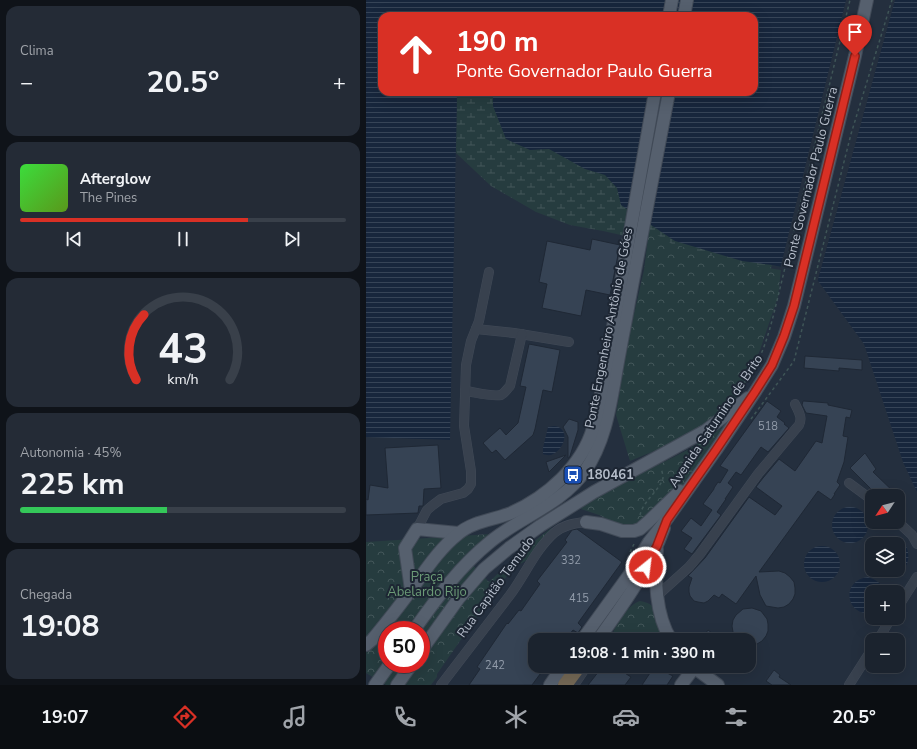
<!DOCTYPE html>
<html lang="pt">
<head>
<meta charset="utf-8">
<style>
	:root { --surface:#1b232e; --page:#242b36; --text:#f1f3f6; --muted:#a0a4aa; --line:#39404a; --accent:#d93025 }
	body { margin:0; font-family:"Nunito Sans",sans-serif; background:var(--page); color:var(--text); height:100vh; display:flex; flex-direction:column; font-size:15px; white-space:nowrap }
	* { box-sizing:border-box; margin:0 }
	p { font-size:13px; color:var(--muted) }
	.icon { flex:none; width:22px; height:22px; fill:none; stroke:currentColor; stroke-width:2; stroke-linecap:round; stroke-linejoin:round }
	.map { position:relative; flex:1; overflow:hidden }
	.drawer { display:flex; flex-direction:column; gap:6px; padding:6px; background:#0f1319; width:366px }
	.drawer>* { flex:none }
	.guide { position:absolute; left:12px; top:12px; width:380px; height:84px; border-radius:12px; box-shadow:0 4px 16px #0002,0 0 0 1px var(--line); background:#d93025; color:#fff; overflow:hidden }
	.needle { width:26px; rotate:234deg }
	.fabs { position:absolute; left:499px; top:489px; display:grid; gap:8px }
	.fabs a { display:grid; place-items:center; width:40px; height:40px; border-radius:8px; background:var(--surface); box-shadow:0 4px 16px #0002,0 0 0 1px var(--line); font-size:20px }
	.speed { position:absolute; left:12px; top:621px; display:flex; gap:8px; font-size:20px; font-weight:700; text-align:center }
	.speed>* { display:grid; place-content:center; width:52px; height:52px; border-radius:50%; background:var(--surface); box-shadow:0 4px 16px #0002,0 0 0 1px var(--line); line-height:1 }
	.speed .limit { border:6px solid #d22; background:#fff; color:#111 }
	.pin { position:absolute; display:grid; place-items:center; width:34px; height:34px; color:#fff; margin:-41px -17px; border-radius:50% 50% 50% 0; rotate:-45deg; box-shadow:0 0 4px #0007 }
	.pin .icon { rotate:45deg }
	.me { position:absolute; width:44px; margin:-22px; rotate:29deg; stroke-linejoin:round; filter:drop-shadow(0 0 3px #0008) }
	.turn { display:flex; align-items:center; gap:14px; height:84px; padding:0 12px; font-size:18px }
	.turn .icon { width:52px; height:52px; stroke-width:2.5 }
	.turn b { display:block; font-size:28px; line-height:34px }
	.big { font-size:30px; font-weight:700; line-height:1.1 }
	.drawer .card { flex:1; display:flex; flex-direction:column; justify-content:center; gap:6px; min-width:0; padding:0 14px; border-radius:12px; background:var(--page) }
	.drawer .dial { align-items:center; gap:0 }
	.dial svg { height:104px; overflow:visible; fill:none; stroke:var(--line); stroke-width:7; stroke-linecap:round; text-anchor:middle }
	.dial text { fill:var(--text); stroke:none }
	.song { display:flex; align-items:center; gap:12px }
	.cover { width:48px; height:48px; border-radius:6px; background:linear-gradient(135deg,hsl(120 70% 55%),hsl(90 70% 35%)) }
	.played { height:4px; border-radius:2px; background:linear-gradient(90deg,var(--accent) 70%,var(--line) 70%) }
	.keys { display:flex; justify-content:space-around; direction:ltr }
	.heat { display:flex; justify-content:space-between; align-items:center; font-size:22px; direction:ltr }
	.charge { height:6px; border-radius:3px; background:linear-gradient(90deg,#34c759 45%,var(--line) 0) }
	.trip { position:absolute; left:162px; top:633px; width:228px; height:40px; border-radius:12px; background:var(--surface); box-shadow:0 4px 16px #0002,0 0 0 1px var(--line); font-weight:700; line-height:40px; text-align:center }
	.tabs { display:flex; height:64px; justify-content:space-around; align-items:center; background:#0b0e12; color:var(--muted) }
	.tabs .icon { width:28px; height:28px }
	.tabs .on { color:var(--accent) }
	.tabs b { font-size:18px; color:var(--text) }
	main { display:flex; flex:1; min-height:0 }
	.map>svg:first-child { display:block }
	.wetland { fill:url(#wetland-marsh) }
	.park { fill:url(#park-crowns); fill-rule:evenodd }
	.water { fill:url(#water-rules) }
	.pier { fill:#242f3e }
	.building { fill:#364354; stroke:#1f2835 }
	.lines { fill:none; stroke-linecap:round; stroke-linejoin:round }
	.minor-casing { stroke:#414a57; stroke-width:10 }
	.major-casing { stroke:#414a57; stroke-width:14 }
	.highway-casing { stroke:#434c59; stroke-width:16 }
	.path { stroke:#3f5557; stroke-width:1.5; stroke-dasharray:3 3; stroke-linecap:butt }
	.minor { stroke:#38414e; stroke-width:9 }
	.major { stroke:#56606e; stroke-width:12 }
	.highway { stroke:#746855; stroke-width:14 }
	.route-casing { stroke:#8d1f18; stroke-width:10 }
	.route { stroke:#d93025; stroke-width:7 }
	.labels { text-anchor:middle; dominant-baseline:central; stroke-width:4; stroke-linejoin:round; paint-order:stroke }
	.number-label { font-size:11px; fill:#929caa }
	.street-label { font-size:13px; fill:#b4bcc9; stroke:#1d2633 }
	.poi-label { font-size:13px; font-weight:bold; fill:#b4bcc9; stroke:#1d2633; text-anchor:start }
	.park-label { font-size:13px; fill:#6b9a76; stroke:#1d2633 }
</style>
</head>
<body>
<main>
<section class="drawer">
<div class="card"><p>Clima</p>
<div class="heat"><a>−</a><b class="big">20.5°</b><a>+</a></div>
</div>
<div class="card">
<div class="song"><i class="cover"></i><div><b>Afterglow</b><p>The Pines</p></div></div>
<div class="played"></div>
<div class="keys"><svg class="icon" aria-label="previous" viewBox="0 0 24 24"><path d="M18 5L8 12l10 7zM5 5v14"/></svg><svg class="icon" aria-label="pause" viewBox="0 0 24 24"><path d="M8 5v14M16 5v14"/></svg><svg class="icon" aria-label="next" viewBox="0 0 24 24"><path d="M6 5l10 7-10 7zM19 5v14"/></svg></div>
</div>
<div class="card dial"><svg viewBox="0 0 100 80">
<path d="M14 69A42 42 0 1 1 86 69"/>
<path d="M14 69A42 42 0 0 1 20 19" stroke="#d93025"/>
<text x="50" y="56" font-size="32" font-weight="700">43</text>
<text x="50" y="72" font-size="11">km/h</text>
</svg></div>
<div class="card"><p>Autonomia · 45%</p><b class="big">225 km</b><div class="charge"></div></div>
<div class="card"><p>Chegada</p><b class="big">19:08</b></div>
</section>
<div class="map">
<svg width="551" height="685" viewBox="0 0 551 685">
	<defs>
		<pattern id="wetland-marsh" width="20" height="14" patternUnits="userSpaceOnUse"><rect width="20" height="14" fill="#263c3f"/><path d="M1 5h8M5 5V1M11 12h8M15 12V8" fill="none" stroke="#435659"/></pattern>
		<pattern id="park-crowns" width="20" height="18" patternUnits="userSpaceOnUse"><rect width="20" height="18" fill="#263c3f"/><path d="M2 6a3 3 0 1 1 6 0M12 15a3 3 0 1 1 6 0" fill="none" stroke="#435659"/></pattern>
		<pattern id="water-rules" width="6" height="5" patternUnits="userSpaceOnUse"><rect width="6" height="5" fill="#17263c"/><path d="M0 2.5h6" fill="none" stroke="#364457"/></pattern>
	</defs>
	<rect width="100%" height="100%" fill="#242f3e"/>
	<polygon class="wetland" points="91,92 205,92 447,274 406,265 395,299 295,244 237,231 204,225 170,212 125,186 90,153"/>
	<g class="park">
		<polygon points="283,230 306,244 372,263 415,270 412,297 394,350 377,389 362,408 322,437 264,461 250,415 261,345 278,270"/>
		<path d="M367,418l-44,62 -40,47 -29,-2 -21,-10 -18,-6 1,-2 23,-15 32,-17c34,-16 68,-32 96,-57z"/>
		<path d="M186,528l2,1c-8,10 -16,22 -26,30 -6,5 -14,7 -18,13l-25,33 -48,69v3l-6,8h-45l-20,-12v-131l125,-8 -23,26 21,22 34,-32 27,-21zM21,630h34v34h-34z"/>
		<path d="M274,601c5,1 9,2 12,5 3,5 12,28 12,34h-47l-4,-6 1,-4c6,-10 15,-26 26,-29z"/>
	</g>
	<g class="water">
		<polygon points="0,0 551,0 551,492 537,462 498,344 447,274 406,265 376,261 309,241 255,205 251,188 239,175 219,169 183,149 164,150 140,139 127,106 127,92 388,92 388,16 16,16 16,92 91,92 84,440 0,437"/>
		<path d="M188,426c2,0 5,1 6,2 10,7 1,23 -7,26 -3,2 -7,1 -10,0v-6l5,-21z"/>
		<circle cx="484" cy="525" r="18"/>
		<path d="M529,537c22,7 16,46 -11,33h14v-26h-19c5,-5 9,-6 16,-7z"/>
		<circle cx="456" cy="564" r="18"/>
		<path d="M502,577c9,3 13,6 17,15h-13v20c-24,7 -34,-31 -4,-35z"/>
	</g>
	<polygon class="pier" points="480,0 529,0 451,283 446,276 414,269"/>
	<g class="building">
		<polygon points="226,239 254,245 244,295 220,290 215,316 176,308 181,284 173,282 181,241 224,250"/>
		<polygon points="163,344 194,350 186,392 177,390 169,429 167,435 139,460 130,450 126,453 117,443 134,428 140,435 152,423 160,387 154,386"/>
		<polygon points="439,356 496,360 496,370 473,368 473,371 438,368"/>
		<polygon points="401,401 415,411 411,417 419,423 418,424 423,428 402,452 395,447 375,475 370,472 362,483 367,487 359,499 360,499 351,512 355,515 326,554 318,549 326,538 315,531 325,518 335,526 346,510 337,504 348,489 348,488 352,482 354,483 362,470 354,466"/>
		<polygon points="437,401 438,401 462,403 462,405 486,410 484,418 480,417 477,436 482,437 478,462 471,482 474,485 468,494 469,494 465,500 452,491 393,572 413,571 419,573 424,577 428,582 429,588 429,594 427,599 423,604 418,607 412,608 400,606 394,595 390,576 370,604 356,594 353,598 348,595 342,601 338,603 332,602 328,601 324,596 323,592 323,587 326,578 322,576 339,558 383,497 409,515 416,506 390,487 397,478 413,459 429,471 450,441 456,443 461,416 440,413 436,405"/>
		<polygon points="203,419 212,422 212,430 204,456 203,458 202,458 202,437 197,427"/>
		<polygon points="72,445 75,488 58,489 57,506 53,506 52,513 0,515 0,499 2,500 4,485 22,488 19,448"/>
		<polygon points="499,453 510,469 507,472 532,496 512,496 484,468"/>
		<polygon points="200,455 183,472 180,462"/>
		<polygon points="211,529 256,562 212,623 216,627 212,633 207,630 203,635 201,633 196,640 169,640 169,666 180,666 166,685 103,685 114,669 111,667 141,623 142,624 153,610 155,611 174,584 171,581 201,542 199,540 206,530"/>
		<polygon points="386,608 395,611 401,619 402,624 402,631 400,636 396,641 391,644 383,645 383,640 371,640 367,632 366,626 367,620 370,615 377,609"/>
		<polygon points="342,630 355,640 335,640"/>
		<polygon points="237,666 257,666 254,670 265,677 259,685 222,685"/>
		<polygon points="293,666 295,668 296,666 303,671 301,673 307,676 301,685 276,685 286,670"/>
		<polygon points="408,670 414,675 413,677 425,685 406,685 400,681"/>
	</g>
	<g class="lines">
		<g class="minor-casing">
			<g id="minor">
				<polyline points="110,329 148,333 203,342"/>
				<path d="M99,391c9,1 27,6 36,4 4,-2 6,-6 9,-9l12,-52"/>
				<polyline points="483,483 506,500"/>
				<polyline points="532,522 546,535 551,544"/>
				<polyline points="51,529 61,510 67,505 75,499 97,493 102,489 105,484 105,471 98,426 100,365 105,341 113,321 123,272"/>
				<path d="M292,595l31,-28 11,-13 58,-80 41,-49c4,-8 -1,-14 -4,-21"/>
				<polyline points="532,607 551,577"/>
				<polyline points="512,640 525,618"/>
				<path d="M75,685c23,-30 46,-60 69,-90 15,-20 25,-45 44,-62 9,-8 20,-10 32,-11"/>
				<polyline points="208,685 221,666"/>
				<polyline points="483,685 506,649"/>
			</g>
		</g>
		<g class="major-casing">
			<g id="major">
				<polyline points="303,16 306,0"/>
				<polyline points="318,16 321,0"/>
				<polyline points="220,522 235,524 256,531 268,531 274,529 283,521 314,491"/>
				<path d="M291,550c-2,30 -2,64 14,90"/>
				<polyline points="45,590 39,548 51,529 92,533"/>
				<path d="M48,630c23,-32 45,-63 76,-88 30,-25 71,-37 95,-71 20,-29 25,-64 31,-98 4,-24 9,-47 13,-71 13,-70 26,-140 40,-210"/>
				<polyline points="216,640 263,575 283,542 301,519 350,450 389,392 406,365 418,337 428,306 489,56 501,0"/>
				<path d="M232,640c25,-35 51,-71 66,-112"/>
				<path d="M0,645l6,-5c13,-16 27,-33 39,-50 14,-19 28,-41 47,-56 15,-13 36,-14 53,-21 36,-16 71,-47 82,-85 5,-15 7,-30 10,-45l52,-291"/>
				<polyline points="55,651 93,598 118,569 143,548 174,526 228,492 339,431 382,398"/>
				<polyline points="326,666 352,685"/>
				<polyline points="9,685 24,664"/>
				<polyline points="31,685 46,664"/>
				<polyline points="184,685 197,666"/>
				<polyline points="315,685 328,668"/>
			</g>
		</g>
		<g class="highway-casing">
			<polyline id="highway" points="199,685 213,666"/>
		</g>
		<g class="path">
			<path d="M370,393c5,-7 12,-14 17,-22 10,-18 16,-38 21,-58l76,-313"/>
			<polyline points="385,419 428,361 485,134 526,0"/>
			<path d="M274,515c3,-14 20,-25 23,-37 0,-3 -1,-7 -2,-9"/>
			<polyline points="264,552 268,544 269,541"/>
		</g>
		<use href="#minor" class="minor"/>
		<use href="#major" class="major"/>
		<use href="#highway" class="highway"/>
	</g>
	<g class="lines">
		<g class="route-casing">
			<polyline id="route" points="280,567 291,546 301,520 350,450 389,392 406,365 418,336 428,306 489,56"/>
		</g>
		<use href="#route" class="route"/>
	</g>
	<defs>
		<g id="bus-square" transform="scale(1)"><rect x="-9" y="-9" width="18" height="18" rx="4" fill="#1a4fb4" stroke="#1d2633"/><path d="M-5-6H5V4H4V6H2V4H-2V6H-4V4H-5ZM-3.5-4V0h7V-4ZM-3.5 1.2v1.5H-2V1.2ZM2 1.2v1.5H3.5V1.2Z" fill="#fff"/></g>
	</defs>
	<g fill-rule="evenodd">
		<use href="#bus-square" x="207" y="475"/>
	</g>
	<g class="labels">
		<g class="number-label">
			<text x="402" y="426">518</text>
			<text x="205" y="560">332</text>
			<text x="213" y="598">415</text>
			<text x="129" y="665">242</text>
		</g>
		<g class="street-label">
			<text transform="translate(445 177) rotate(-76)">Ponte Governador Paulo Guerra</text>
			<text transform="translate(243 328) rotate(-79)">Ponte Engenheiro Antônio de Góes</text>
			<text transform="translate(350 421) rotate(-56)">Avenida Saturnino de Brito</text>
			<text transform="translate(130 587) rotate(-54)">Rua Capitão Temudo</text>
		</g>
		<g class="poi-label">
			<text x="221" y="475">180461</text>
		</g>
		<g class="park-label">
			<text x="61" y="577">Praça<tspan x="61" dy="15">Abelardo Rijo</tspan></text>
		</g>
	</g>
</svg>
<div class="fabs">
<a><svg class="needle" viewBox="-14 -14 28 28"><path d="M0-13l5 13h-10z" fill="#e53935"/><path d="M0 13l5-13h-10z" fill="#a0a4aa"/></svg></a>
<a><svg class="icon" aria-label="layers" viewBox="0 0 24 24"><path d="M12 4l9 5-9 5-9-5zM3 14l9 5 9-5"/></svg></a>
<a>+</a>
<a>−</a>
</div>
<div class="speed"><div class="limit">50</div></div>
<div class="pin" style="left:489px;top:56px;background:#d93025"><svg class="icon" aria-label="arrive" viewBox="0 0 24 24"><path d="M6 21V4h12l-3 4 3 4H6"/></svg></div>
<svg class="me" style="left:280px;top:567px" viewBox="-20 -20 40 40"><circle r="17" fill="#d93025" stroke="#fff" stroke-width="3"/><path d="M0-11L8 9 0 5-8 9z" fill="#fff"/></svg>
<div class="trip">19:08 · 1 min · 390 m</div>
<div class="guide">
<div class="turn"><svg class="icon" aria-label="ahead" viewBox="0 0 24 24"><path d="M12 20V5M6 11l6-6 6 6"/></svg><div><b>190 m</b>Ponte Governador Paulo Guerra</div></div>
</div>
</div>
</main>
<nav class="tabs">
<b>19:07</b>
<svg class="icon on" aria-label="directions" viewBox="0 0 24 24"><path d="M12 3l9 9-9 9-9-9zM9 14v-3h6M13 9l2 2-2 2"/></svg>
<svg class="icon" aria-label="music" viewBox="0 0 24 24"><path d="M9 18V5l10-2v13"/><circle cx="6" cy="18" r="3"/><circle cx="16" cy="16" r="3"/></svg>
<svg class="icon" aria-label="phone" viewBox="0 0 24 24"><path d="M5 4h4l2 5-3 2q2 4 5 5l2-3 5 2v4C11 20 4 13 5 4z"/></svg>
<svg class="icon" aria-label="climate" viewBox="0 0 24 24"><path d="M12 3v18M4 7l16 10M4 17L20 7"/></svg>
<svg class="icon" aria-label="car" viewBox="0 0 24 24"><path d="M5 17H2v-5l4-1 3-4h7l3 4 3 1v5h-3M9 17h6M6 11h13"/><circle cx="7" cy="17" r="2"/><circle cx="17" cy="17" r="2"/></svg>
<svg class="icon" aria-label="filters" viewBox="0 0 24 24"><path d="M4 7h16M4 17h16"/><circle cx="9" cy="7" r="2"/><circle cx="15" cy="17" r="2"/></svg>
<b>20.5°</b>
</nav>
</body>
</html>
